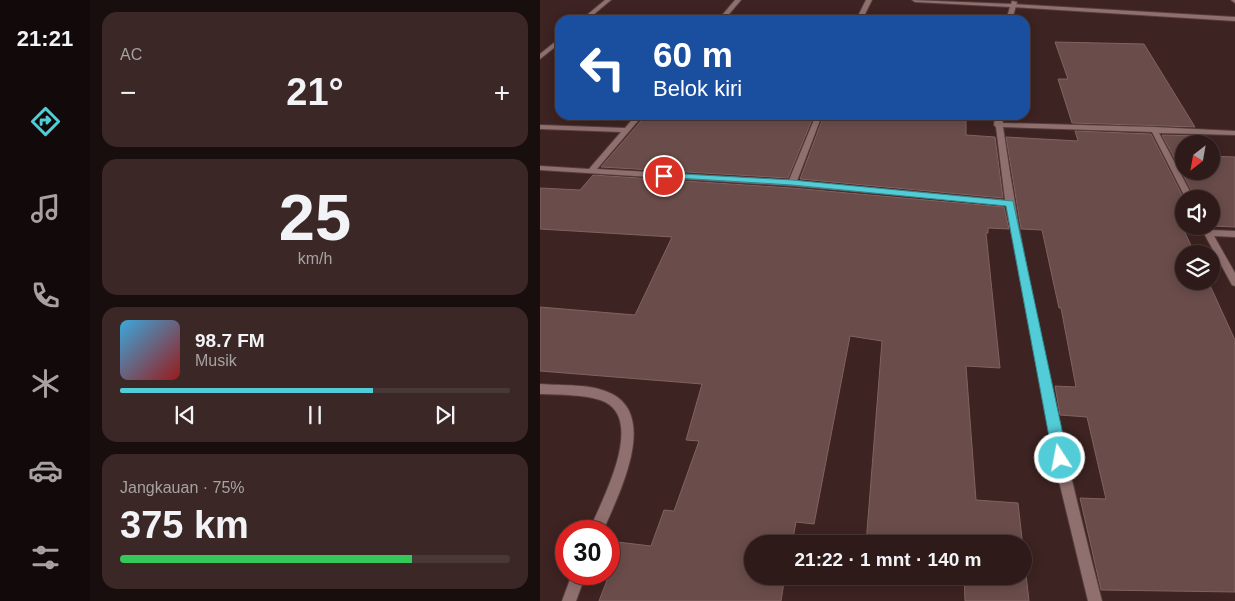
<!DOCTYPE html>
<html lang="id">
<head>
<meta charset="utf-8">
<style>
	:root { --surface:#2e1a19; --page:#3a2726; --text:#f1f3f6; --muted:#a7a1a2; --line:#493838; --accent:#52ccd6 }
	body { margin:0; font-family:Helvetica,sans-serif; background:var(--page); color:var(--text); height:100vh; display:flex; flex-direction:column; font-size:19px; white-space:nowrap }
	* { box-sizing:border-box; margin:0 }
	p { font-size:16px; color:var(--muted) }
	.icon { flex:none; width:28px; height:28px; fill:none; stroke:currentColor; stroke-width:2; stroke-linecap:round; stroke-linejoin:round }
	.map { position:relative; flex:1; overflow:hidden }
	.details { display:flex; flex-direction:column; gap:12px; padding:12px; background:#190e0e; width:450px }
	.details>* { flex:none }
	.guide { position:absolute; left:15px; top:15px; width:475px; height:105px; border-radius:15px; box-shadow:0 2px 12px #0003,0 0 0 1px var(--line); background:#1a4fa0; color:#fff; overflow:hidden }
	.needle { width:32px; rotate:211deg }
	.buttons { position:absolute; left:635px; top:135px; display:grid; gap:10px }
	.buttons a { display:grid; place-items:center; width:45px; height:45px; border-radius:50%; background:var(--surface); box-shadow:0 2px 12px #0003,0 0 0 1px var(--line); font-size:25px }
	.speed { position:absolute; left:15px; top:520px; display:flex; gap:10px; font-size:25px; font-weight:700; text-align:center }
	.speed>* { display:grid; place-content:center; width:65px; height:65px; border-radius:50%; background:var(--surface); box-shadow:0 2px 12px #0003,0 0 0 1px var(--line); line-height:1 }
	.speed .limit { border:8px solid #d22; background:#fff; color:#111 }
	.pin { position:absolute; display:grid; place-items:center; width:42px; height:42px; color:#fff; margin:-21px; border:2px solid #fff; border-radius:50%; box-shadow:0 1px 5px #0007 }
	.me { position:absolute; width:55px; margin:-28px; rotate:349deg; stroke-linejoin:round; filter:drop-shadow(0 0 4px #0008) }
	.turn { display:flex; align-items:center; gap:18px; height:105px; padding:0 15px; font-size:22px }
	.turn .icon { width:65px; height:65px; stroke-width:2.5 }
	.turn b { display:block; font-size:35px; line-height:42px }
	.big { font-size:38px; font-weight:700; line-height:1.1 }
	.details .card { flex:1; display:flex; flex-direction:column; justify-content:center; gap:8px; min-width:0; padding:0 18px; border-radius:15px; background:var(--page) }
	.details .dial { align-items:center; gap:0 }
	.dial b { font-size:65px; line-height:1 }
	.song { display:flex; align-items:center; gap:15px }
	.cover { width:60px; height:60px; border-radius:8px; background:linear-gradient(135deg,hsl(200 70% 55%),hsl(0 70% 35%)) }
	.played { height:5px; border-radius:2px; background:linear-gradient(90deg,var(--accent) 65%,var(--line) 65%) }
	.keys { display:flex; justify-content:space-around; direction:ltr }
	.heat { display:flex; justify-content:space-between; align-items:center; font-size:28px; direction:ltr }
	.charge { height:8px; border-radius:4px; background:linear-gradient(90deg,#34c759 75%,var(--line) 0) }
	.trip { position:absolute; left:204px; top:535px; width:288px; height:50px; border-radius:25px; background:var(--surface); box-shadow:0 2px 12px #0003,0 0 0 1px var(--line); font-weight:700; line-height:50px; text-align:center }
	main { display:flex; flex:1; min-height:0 }
	.tabs { display:flex; flex-direction:column; width:90px; justify-content:space-around; align-items:center; background:#120a0a; color:var(--muted) }
	.tabs .icon { width:35px; height:35px }
	.tabs .current { color:var(--accent) }
	.tabs b { font-size:22px; color:var(--text) }
	.map>svg:first-child { display:block }
	.building { fill:#6a4d4b; stroke:#816260 }
	.lines { fill:none; stroke-linecap:round; stroke-linejoin:round }
	.lane-casing { stroke:#553e3e; stroke-width:2 }
	.street-casing { stroke:#553e3e; stroke-width:2 }
	.lane { fill:#90706e; fill-rule:evenodd }
	.street { fill:#90706e; fill-rule:evenodd }
	.route { fill:#52ccd6; stroke:#35858b }
</style>
</head>
<body>
<main>
<nav class="tabs">
<b>21:21</b>
<svg class="icon current" aria-label="directions" viewBox="0 0 24 24"><path d="M12 3l9 9-9 9-9-9zM9 14v-3h6M13 9l2 2-2 2"/></svg>
<svg class="icon" aria-label="music" viewBox="0 0 24 24"><path d="M9 18V5l10-2v13"/><circle cx="6" cy="18" r="3"/><circle cx="16" cy="16" r="3"/></svg>
<svg class="icon" aria-label="phone" viewBox="0 0 24 24"><path d="M5 4h4l2 5-3 2q2 4 5 5l2-3 5 2v4C11 20 4 13 5 4z"/></svg>
<svg class="icon" aria-label="climate" viewBox="0 0 24 24"><path d="M12 3v18M4 7l16 10M4 17L20 7"/></svg>
<svg class="icon" aria-label="car" viewBox="0 0 24 24"><path d="M5 17H2v-5l4-1 3-4h7l3 4 3 1v5h-3M9 17h6M6 11h13"/><circle cx="7" cy="17" r="2"/><circle cx="17" cy="17" r="2"/></svg>
<svg class="icon" aria-label="filters" viewBox="0 0 24 24"><path d="M4 7h16M4 17h16"/><circle cx="9" cy="7" r="2"/><circle cx="15" cy="17" r="2"/></svg>
</nav>
<section class="details">
<div class="card"><p>AC</p>
<div class="heat"><a>−</a><b class="big">21°</b><a>+</a></div>
</div>
<div class="card dial"><b>25</b><p>km/h</p></div>
<div class="card">
<div class="song"><i class="cover"></i><div><b>98.7 FM</b><p>Musik</p></div></div>
<div class="played"></div>
<div class="keys"><svg class="icon" aria-label="previous" viewBox="0 0 24 24"><path d="M18 5L8 12l10 7zM5 5v14"/></svg><svg class="icon" aria-label="pause" viewBox="0 0 24 24"><path d="M8 5v14M16 5v14"/></svg><svg class="icon" aria-label="next" viewBox="0 0 24 24"><path d="M6 5l10 7-10 7zM19 5v14"/></svg></div>
</div>
<div class="card"><p>Jangkauan · 75%</p><b class="big">375 km</b><div class="charge"></div></div>
</section>
<div class="map">
<svg width="695" height="601" viewBox="0 0 695 601">
	<rect width="100%" height="100%" fill="#3d2321"/>
	<g class="building">
		<polygon points="515,42 604,44 655,127 532,123 518,79 528,79"/>
		<polygon points="106,115 274,115 248,178 61,167"/>
		<polygon points="284,115 426,115 426,135 455,137 463,198 260,179"/>
		<polygon points="535,131 611,134 644,199 644,224 641,224 655,254 644,254 644,281 668,281 695,340 695,592 561,590 540,498 566,499 547,417 520,415 515,386 536,387 521,308 519,308 502,230 481,229 466,137 538,141"/>
		<polygon points="622,135 660,136 665,144 644,144 644,171 671,171 671,154 672,156 695,157 695,227 671,226 671,199 656,199"/>
		<polygon points="53,175 252,188 464,207 469,229 448,228 448,233 446,233 460,368 426,366 436,500 478,503 489,601 425,601 424,576 482,576 482,544 326,544 342,341 310,336 274,524 256,522 252,544 212,544 212,576 245,576 241,601 59,601 69,575 69,541 111,546 124,510 134,511 159,441 146,440 162,384 0,371 0,307 95,315 132,237 0,229 0,188 40,190"/>
	</g>
	<g class="lines">
		<g class="lane-casing">
			<g id="lane">
				<polygon points="691,0 695,0 695,3"/>
				<polygon points="473,4 695,17 695,21 471,7"/>
			</g>
		</g>
		<g class="street-casing">
			<g id="street">
				<polygon points="65,0 71,0 47,20 41,20"/>
				<polygon points="195,0 201,0 184,20 178,20"/>
				<polygon points="326,0 332,0 322,20 316,20"/>
				<polygon points="372,0 471,4 472,1 477,2 472,20 466,20 470,7 375,2"/>
				<polygon points="20,38 20,43 0,59 0,54"/>
				<path d="M96,115h7l-46,54 192,11 27,-65h6l-25,66 208,19 -9,-73 -2,-2 1,-10h6l2,8 151,4 81,4v4l-76,-2 35,66h-8l-34,-67 -149,-5c23,159 59,319 99,474h-14l-30,-124 -52,-272 -214,-19 -252,-16v-4l49,3 32,-37 -81,-3v-4l85,3z"/>
				<polygon points="660,226 669,226 671,230 695,231 695,237 674,236 695,273 695,286 692,285"/>
				<path d="M0,384c23,2 51,-1 72,10 47,24 5,104 -9,137h-14c12,-29 56,-109 16,-129 -17,-8 -47,-7 -65,-8z"/>
				<polygon points="32,574 46,574 36,601 22,601"/>
			</g>
		</g>
		<use href="#lane" class="lane"/>
		<use href="#street" class="street"/>
	</g>
	<polygon class="route" points="124,173 252,180 473,201 528,458 526,462 520,465 515,462 513,458 466,206 252,185 121,177 121,174"/>
</svg>
<div class="buttons">
<a><svg class="needle" viewBox="-14 -14 28 28"><path d="M0-13l5 13h-10z" fill="#e53935"/><path d="M0 13l5-13h-10z" fill="#a7a1a2"/></svg></a>
<a><svg class="icon" aria-label="sound" viewBox="0 0 24 24"><path d="M4 9h4l5-4v14l-5-4H4zM17 9q2 3 0 6"/></svg></a>
<a><svg class="icon" aria-label="layers" viewBox="0 0 24 24"><path d="M12 4l9 5-9 5-9-5zM3 14l9 5 9-5"/></svg></a>
</div>
<div class="speed"><div class="limit">30</div></div>
<div class="pin" style="left:124px;top:176px;background:#d93025"><svg class="icon" aria-label="arrive" viewBox="0 0 24 24"><path d="M6 21V4h12l-3 4 3 4H6"/></svg></div>
<svg class="me" style="left:520px;top:458px" viewBox="-20 -20 40 40"><circle r="17" fill="#52ccd6" stroke="#fff" stroke-width="3"/><path d="M0-11L8 9 0 5-8 9z" fill="#fff"/></svg>
<div class="trip">21:22 · 1 mnt · 140 m</div>
<div class="guide">
<div class="turn"><svg class="icon" aria-label="left" viewBox="0 0 24 24"><path d="M17 20v-9H6M10 6l-5 5 5 5"/></svg><div><b>60 m</b>Belok kiri</div></div>
</div>
</div>
</main>
</body>
</html>
